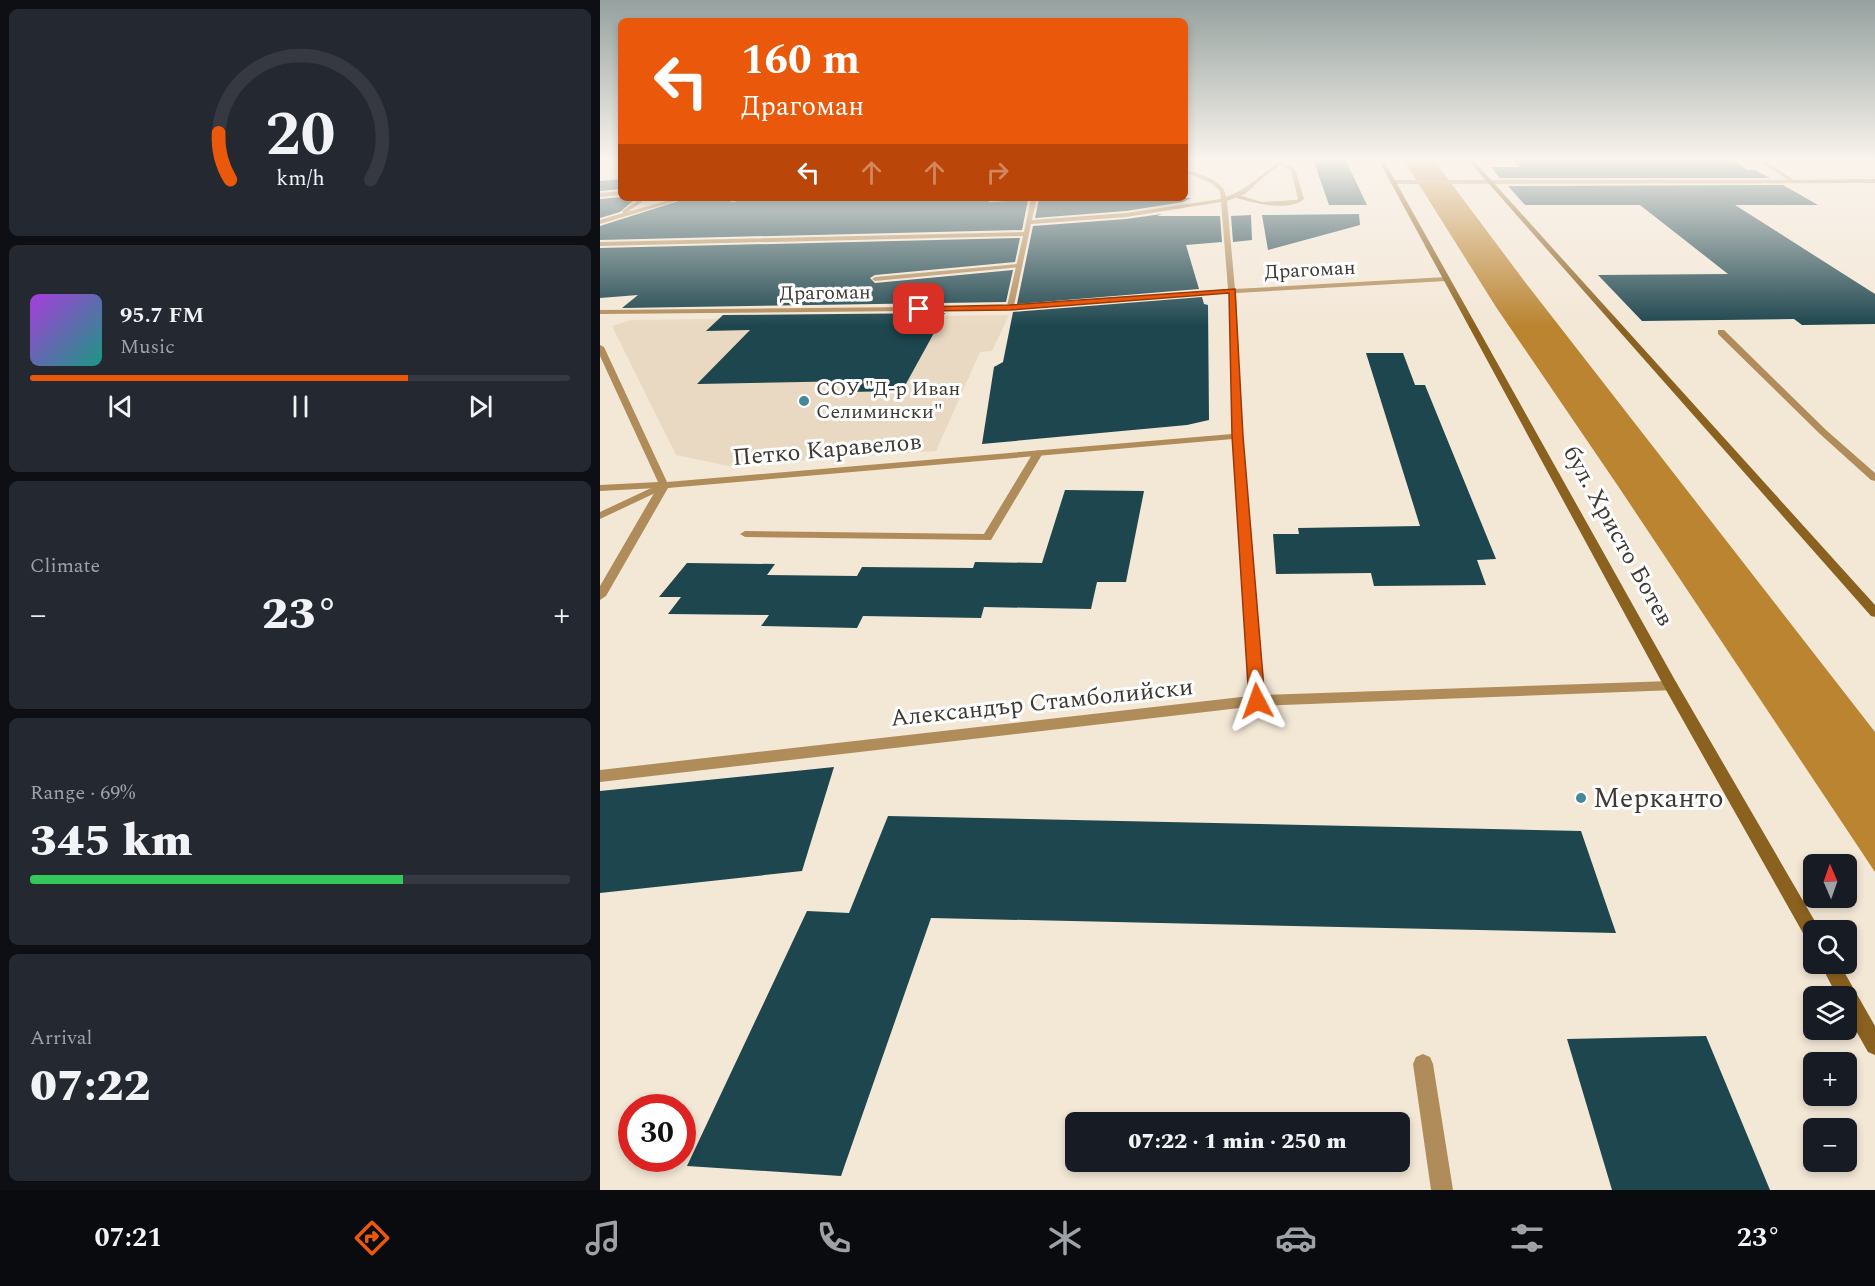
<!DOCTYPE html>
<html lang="en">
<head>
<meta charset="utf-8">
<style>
	:root { --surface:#171b24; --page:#242831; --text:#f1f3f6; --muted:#9ea1a6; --line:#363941; --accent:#ea580c }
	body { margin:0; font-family:Spectral,serif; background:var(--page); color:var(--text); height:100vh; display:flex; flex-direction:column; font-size:22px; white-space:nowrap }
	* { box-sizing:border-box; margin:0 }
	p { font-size:20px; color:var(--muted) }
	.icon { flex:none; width:33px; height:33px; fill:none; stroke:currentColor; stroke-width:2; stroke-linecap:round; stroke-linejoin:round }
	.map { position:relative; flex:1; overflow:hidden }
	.side { display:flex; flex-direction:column; gap:9px; padding:9px; background:#0d0f14; width:600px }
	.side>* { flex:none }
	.guide { position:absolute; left:18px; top:18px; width:570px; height:183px; border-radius:9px; box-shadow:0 3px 9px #0003; background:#ea580c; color:#fff; overflow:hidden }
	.needle { width:39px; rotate:358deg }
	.tools { position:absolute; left:1203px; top:854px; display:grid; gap:12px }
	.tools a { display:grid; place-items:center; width:54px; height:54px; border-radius:9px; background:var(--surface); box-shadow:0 3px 9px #0003; font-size:30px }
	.speed { position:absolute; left:18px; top:1094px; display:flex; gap:12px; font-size:30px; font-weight:700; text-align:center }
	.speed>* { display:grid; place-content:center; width:78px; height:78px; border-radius:50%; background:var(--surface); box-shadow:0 3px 9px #0003; line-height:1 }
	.speed .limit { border:9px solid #d22; background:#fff; color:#111 }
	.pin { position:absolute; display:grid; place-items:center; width:51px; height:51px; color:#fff; margin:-26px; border-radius:12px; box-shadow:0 3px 9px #0006 }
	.me { position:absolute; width:66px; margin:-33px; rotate:356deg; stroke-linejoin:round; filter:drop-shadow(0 0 4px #0008) }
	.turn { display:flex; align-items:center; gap:21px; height:126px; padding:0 24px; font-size:27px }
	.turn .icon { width:78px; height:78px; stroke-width:2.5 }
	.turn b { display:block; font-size:42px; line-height:51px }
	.lanes { display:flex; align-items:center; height:57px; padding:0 24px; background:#0003; justify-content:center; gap:30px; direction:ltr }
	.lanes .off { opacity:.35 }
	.big { font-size:45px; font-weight:800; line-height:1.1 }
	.side .tile { flex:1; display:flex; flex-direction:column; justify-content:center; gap:9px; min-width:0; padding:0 21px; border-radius:9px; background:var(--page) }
	.side .dial { align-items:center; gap:0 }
	.dial svg { height:156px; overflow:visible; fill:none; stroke:var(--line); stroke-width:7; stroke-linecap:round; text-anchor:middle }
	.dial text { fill:var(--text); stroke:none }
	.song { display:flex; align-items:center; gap:18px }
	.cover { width:72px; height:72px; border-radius:9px; background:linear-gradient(135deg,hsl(280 70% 55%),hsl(170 70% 35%)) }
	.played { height:6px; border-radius:3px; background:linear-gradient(90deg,var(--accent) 70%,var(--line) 70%) }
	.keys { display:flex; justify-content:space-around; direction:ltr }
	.heat { display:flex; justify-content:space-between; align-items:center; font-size:33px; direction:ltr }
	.charge { height:9px; border-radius:4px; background:linear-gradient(90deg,#34c759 69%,var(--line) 0) }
	.trip { position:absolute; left:465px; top:1112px; width:345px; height:60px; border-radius:9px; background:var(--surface); box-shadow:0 3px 9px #0003; font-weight:800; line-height:60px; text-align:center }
	.dock { display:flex; height:96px; justify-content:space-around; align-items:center; background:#090b0e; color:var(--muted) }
	.dock .icon { width:42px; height:42px }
	.dock .active { color:var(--accent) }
	.dock b { font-size:27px; color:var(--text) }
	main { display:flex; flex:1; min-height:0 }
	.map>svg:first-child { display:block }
	.built { fill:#ead9c2 }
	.water { fill:#ba8431 }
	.building { fill:#1e464e }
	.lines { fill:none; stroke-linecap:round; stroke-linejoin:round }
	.service { fill:#b08c5a; fill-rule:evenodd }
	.pedestrian { fill:#b08c5a; fill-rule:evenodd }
	.minor { fill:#b08c5a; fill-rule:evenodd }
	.tertiary { fill:#b08c5a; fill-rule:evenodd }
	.secondary { fill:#8b611f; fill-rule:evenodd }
	.route { fill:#ea580c; stroke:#983908; stroke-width:1.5 }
	.poi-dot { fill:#458897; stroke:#fff; stroke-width:2 }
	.labels { text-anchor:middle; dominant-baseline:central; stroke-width:6; stroke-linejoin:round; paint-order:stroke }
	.far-street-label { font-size:20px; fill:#3e3933; stroke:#fff }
	.far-poi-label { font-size:20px; fill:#3e3933; stroke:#fff; text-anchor:start }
	.street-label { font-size:24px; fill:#3e3933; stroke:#fff }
	.near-poi-label { font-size:28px; fill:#3e3933; stroke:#fff; text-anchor:start }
</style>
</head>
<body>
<main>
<section class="side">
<div class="tile dial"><svg viewBox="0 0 100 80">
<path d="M14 69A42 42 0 1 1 86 69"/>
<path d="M14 69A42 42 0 0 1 8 45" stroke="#ea580c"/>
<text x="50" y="56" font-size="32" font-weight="700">20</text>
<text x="50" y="72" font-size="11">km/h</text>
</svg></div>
<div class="tile">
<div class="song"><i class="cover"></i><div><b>95.7 FM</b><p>Music</p></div></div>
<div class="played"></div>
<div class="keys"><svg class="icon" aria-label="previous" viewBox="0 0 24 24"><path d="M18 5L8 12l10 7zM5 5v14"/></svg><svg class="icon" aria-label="pause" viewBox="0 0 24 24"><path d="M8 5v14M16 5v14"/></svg><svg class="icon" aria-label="next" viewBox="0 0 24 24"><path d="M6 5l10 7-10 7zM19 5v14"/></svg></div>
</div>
<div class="tile"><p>Climate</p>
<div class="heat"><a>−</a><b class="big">23°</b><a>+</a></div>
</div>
<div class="tile"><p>Range · 69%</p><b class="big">345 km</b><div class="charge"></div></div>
<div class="tile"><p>Arrival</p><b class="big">07:22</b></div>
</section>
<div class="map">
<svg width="1275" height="1190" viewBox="0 0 1275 1190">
	<rect width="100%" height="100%" fill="#f3e7d6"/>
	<polygon class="built" points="409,315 392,351 380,352 336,451 129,466 76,455 12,326 31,320"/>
	<polygon class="water" points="803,159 833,159 925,282 1275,732 1275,872 1018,486 896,307"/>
	<g class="building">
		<polygon points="713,159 745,159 767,205 729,205"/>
		<polygon points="911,159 1132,159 1148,170 1155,170 1170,178 900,178 891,167 919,167"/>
		<polygon points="21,179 21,189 0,191 0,181"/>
		<polygon points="1183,185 1218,205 1135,205 1275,294 1275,324 1202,325 1194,319 1042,321 998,275 1128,274 1040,205 925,205 908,186"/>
		<polygon points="21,197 31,198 33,201 20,212 0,218 0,199"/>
		<polygon points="88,198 118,198 133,202 151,198 388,198 389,202 428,200 422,230 0,240 0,226"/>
		<polygon points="591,198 583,202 526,211 435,218 439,199"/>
		<polygon points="562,214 557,216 620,216 622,242 586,245 599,289 417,304 433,226 526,219"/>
		<polygon points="759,214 760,225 668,250 662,215"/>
		<polygon points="651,215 652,240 633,242 631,216"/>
		<polygon points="420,238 415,262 275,275 270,278 275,283 413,270 406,302 22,308 38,295 0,298 0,248"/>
		<polygon points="602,297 604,304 608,305 609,420 587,425 382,444 394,367 403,362 413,312"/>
		<polygon points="345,313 302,391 247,392 255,381 97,384 150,330 106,331 123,315"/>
		<polygon points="766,353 803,353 815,385 825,385 896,559 877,560 886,585 774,586 771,573 676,574 673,534 699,534 698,528 820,526"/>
		<polygon points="465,490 544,491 526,582 497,582 491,609 384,607 381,618 263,616 257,628 161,626 169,615 68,614 81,597 59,597 87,563 175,564 167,575 257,576 262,567 373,568 375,562 442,563"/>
		<polygon points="234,767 202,871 0,893 0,791"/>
		<polygon points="288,816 981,831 1016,933 331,918 241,1176 87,1166 207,911 249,913"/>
		<polygon points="1106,1036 1170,1190 1012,1190 967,1039"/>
	</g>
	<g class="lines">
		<g class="service">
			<path d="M681,163l14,6 9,30c-16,14 -53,3 -71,-2l2,-3 27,8 34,-2 2,-1 -7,-29 -12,-5z"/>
			<polygon points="419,264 422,266 421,267 275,281 272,279 275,277"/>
			<polygon points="1118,330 1124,330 1226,430 1275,473 1275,481 1271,480 1220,434 1118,334"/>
			<polygon points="438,450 443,453 391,540 145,537 140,534 145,531 384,534 433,453"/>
		</g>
		<polygon class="pedestrian" points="64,482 69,485 68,487 0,519 0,512"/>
		<g class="minor">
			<path d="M682,159h6l-28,21 -15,14 -18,7 8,88 211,-12 3,2 -3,2 -210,12 6,143 21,259 408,-14 5,1 2,4 -2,4 -419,16 -657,76v-12l650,-74 -17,-257 -565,49 -62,108 -6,4v-14l57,-98 -57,3v-6l58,-3 -58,-126v-11l4,2 63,135 565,-48 -3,-141 -219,17 -410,4v-4l407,-4 16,-70 -423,10v-4l424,-10 7,-34h6l-5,22 94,-7 95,-14 -1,-8 -9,-8 -26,-11v-3c14,5 40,11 41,28 21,-7 38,-25 56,-38zM621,202l7,87 -214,17 17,-82 95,-7z"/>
			<polygon points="1156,159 1162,159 1194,180 1275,179 1275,183 795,184 792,182 795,180 1188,180"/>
			<polygon points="823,1054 830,1057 833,1064 853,1190 831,1190 813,1064 816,1057"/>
		</g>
		<g class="tertiary">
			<polygon points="21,191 21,195 0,197 0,193"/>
			<polygon points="33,198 39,198 42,202 27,212 77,198 86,198 0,224 0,220 23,213 22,211 36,202"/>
		</g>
		<g class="secondary">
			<polygon points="778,159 783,159 1076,682 1220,930 1214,930 1214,945 1208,942 1066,690"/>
			<polygon points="872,159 1275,605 1275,617 1271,616 867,159"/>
			<polygon points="1220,963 1239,963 1275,1026 1275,1055 1268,1052 1246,1013 1246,996 1237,996"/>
		</g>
	</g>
	<linearGradient id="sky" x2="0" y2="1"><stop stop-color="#95a19f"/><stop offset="0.49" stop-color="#faf4ed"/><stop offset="1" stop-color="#faf4ed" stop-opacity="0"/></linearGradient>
	<rect width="1275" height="326" fill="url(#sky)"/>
	<polygon class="route" points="635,289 643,436 665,701 663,706 651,706 649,701 632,436 629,293 410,310 319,311 315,309 319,307 410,305"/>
	<g class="poi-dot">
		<circle cx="204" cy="401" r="6"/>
		<circle cx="981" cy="798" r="6"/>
	</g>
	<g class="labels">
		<g class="far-street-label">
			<text transform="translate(710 270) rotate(-3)">Драгоман</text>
			<text transform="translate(225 293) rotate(-1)">Драгоман</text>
		</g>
		<g class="far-poi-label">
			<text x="216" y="389">СОУ "Д-р Иван<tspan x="216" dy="23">Селимински"</tspan></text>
		</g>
		<g class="street-label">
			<text transform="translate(227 450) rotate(-5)">Петко Каравелов</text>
			<text transform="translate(1018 536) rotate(61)">бул. Христо Ботев</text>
			<text transform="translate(442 703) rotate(-6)">Александър Стамболийски</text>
		</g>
		<g class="near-poi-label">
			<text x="993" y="798">Мерканто</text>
		</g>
	</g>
</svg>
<div class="tools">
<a><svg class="needle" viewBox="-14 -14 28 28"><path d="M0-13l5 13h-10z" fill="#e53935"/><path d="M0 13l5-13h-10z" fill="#9ea1a6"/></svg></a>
<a><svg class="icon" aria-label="search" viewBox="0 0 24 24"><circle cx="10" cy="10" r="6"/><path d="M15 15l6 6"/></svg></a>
<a><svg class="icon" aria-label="layers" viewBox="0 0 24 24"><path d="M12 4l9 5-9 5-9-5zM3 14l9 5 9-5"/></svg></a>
<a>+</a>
<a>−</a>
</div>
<div class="speed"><div class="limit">30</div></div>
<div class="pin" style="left:319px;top:309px;background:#d93025"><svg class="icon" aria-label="arrive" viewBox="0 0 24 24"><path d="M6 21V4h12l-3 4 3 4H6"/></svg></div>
<svg class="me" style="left:657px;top:701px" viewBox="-20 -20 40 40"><path d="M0-17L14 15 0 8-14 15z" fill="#ea580c" stroke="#fff" stroke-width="4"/></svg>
<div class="trip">07:22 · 1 min · 250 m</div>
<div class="guide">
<div class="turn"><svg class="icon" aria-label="left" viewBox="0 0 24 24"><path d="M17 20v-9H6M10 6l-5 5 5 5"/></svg><div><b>160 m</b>Драгоман</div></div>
<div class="lanes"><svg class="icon" aria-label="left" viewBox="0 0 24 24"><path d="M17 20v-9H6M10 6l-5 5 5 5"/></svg><svg class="icon off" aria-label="ahead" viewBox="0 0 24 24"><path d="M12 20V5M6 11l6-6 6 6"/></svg><svg class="icon off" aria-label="ahead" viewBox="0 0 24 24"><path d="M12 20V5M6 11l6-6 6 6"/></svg><svg class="icon off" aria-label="right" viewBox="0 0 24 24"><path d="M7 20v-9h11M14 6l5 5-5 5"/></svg></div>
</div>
</div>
</main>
<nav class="dock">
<b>07:21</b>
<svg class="icon active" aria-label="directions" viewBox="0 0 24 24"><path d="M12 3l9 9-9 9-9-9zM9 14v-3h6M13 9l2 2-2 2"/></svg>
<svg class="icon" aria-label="music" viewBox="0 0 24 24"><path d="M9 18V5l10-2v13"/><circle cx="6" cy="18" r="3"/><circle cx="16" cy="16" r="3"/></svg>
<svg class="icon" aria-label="phone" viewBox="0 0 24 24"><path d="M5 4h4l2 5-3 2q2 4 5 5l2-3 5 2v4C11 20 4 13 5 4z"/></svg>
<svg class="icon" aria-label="climate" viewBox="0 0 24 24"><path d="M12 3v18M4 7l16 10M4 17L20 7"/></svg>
<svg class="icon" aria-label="car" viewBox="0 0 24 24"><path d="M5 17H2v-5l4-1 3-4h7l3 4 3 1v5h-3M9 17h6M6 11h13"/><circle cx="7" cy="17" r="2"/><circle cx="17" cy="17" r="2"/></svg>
<svg class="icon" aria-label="filters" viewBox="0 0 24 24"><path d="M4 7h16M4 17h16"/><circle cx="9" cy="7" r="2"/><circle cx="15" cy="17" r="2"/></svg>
<b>23°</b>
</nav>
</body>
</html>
